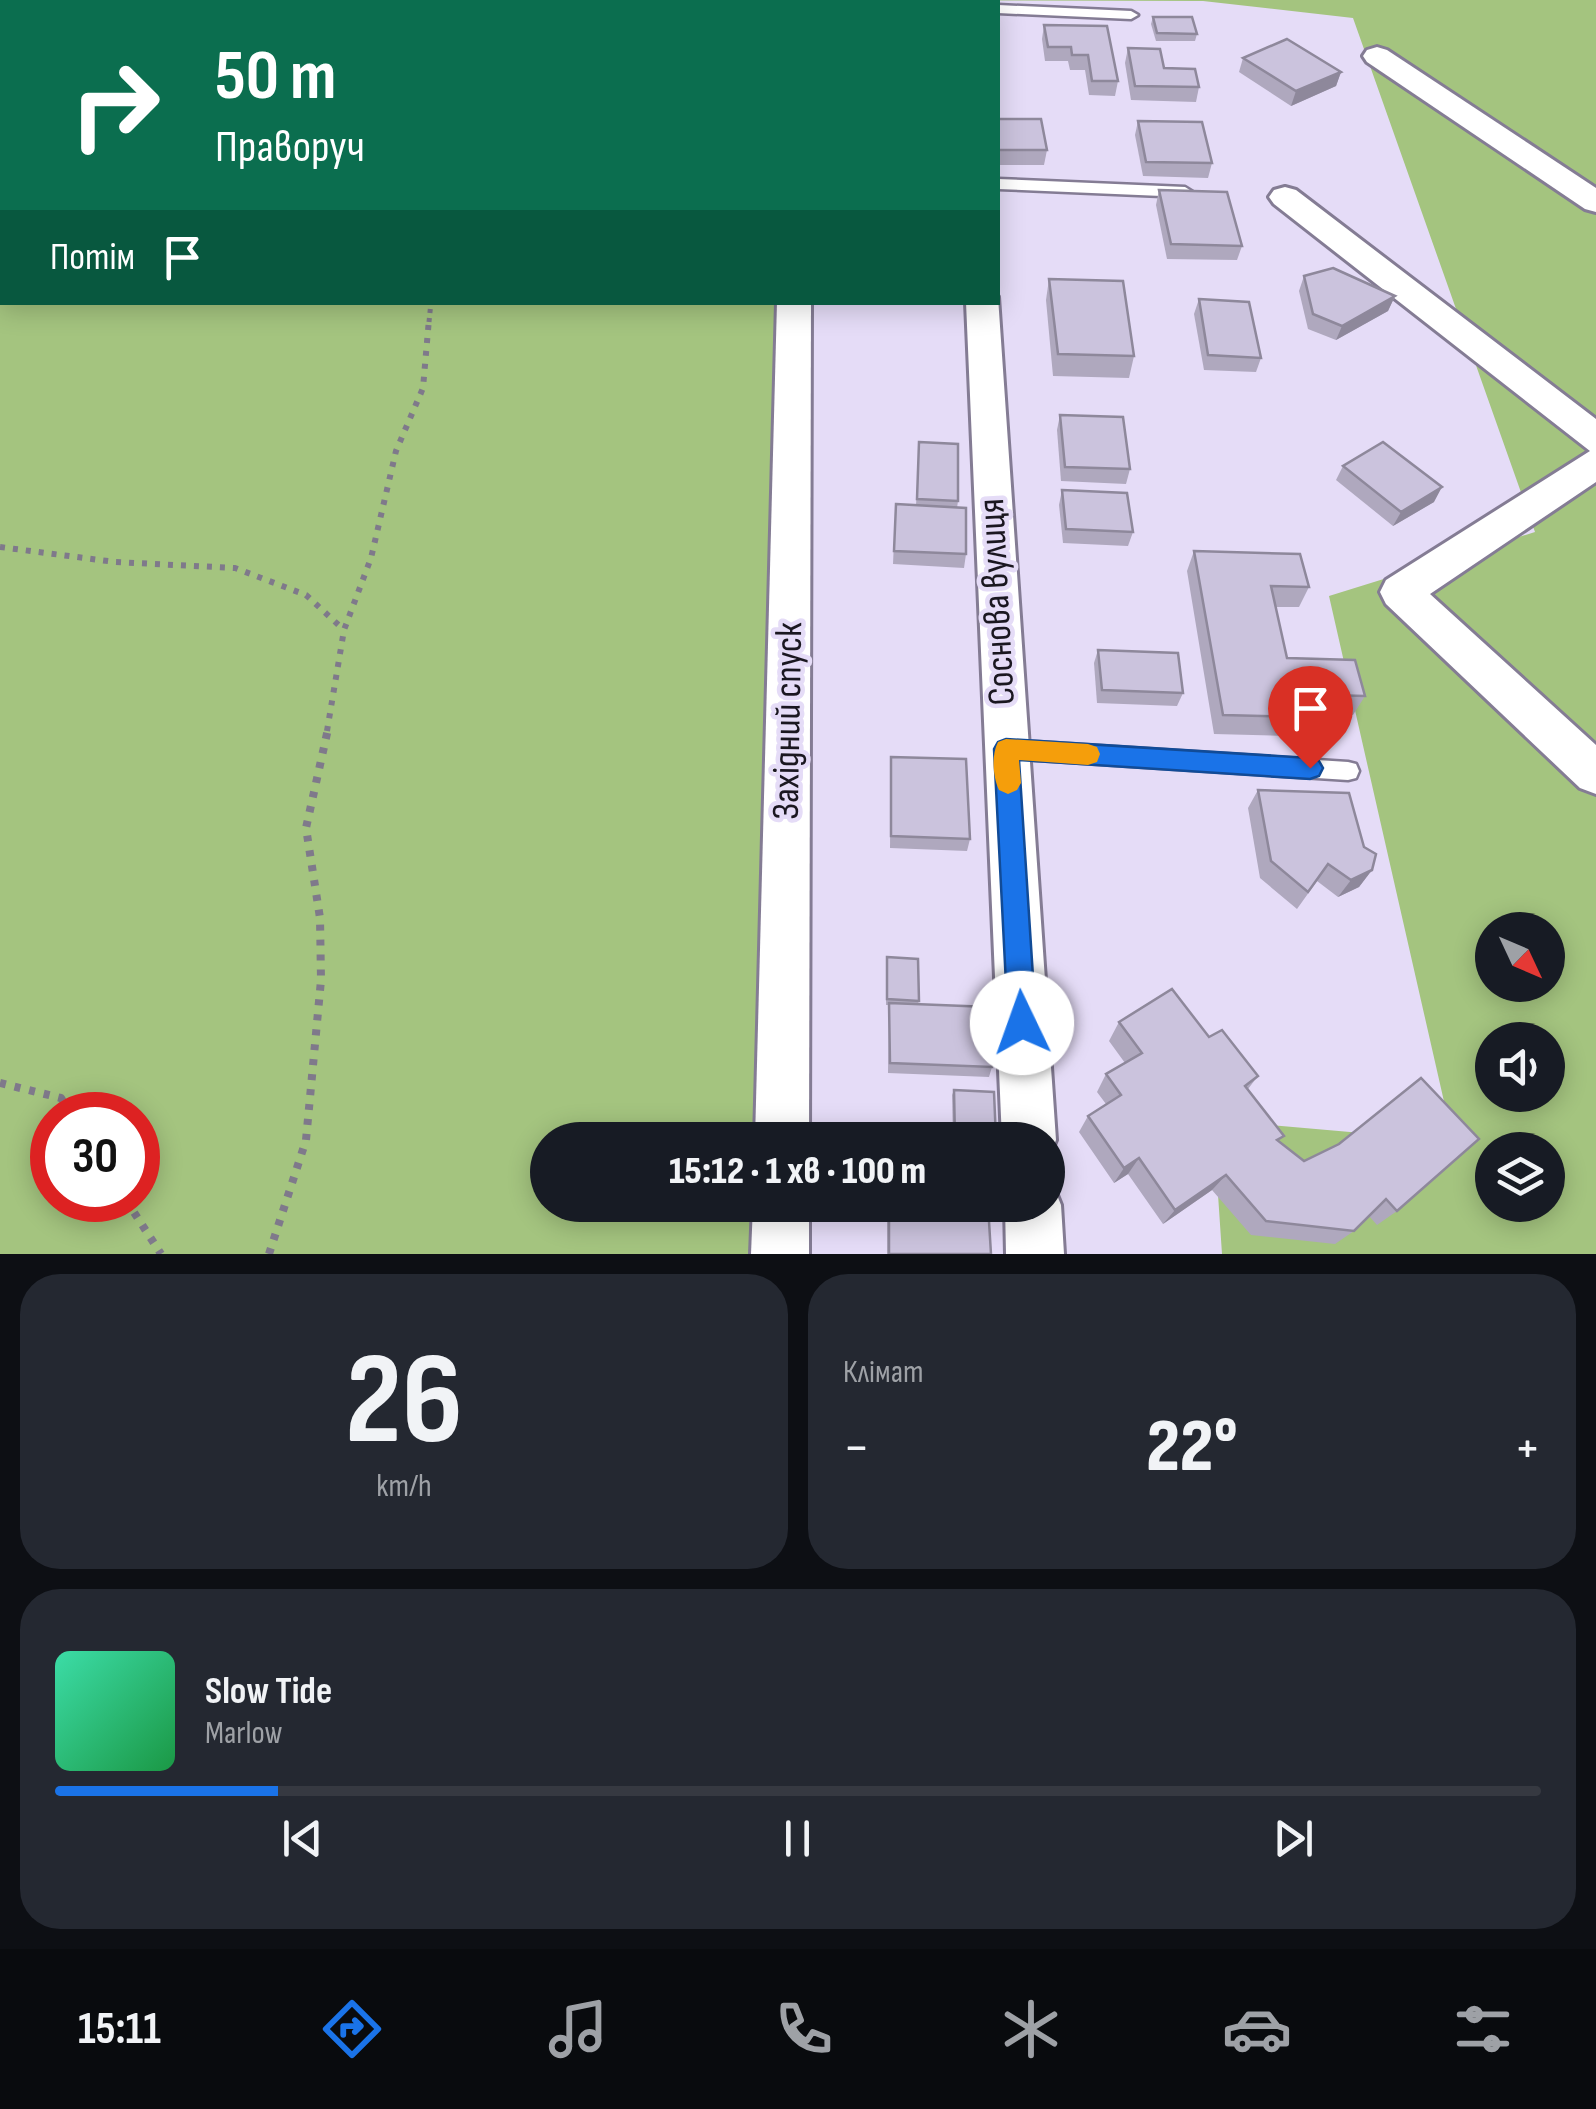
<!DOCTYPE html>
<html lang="uk">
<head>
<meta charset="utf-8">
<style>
	:root { --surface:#171b24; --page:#242831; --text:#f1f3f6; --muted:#9ea1a6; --line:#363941; --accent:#1a73e8 }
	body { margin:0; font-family:"Sofia Sans Condensed",sans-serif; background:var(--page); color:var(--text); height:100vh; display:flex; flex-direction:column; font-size:38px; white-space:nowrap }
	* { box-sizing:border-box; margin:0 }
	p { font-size:32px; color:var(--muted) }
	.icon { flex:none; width:55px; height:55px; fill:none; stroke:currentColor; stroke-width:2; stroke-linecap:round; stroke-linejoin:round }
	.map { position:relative; height:1254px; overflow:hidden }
	.details { display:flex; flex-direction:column; gap:20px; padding:20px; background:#0d0f14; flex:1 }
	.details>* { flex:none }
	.top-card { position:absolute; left:0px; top:0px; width:1000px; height:305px; box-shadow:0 5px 25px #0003; background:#0b6e4f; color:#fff; overflow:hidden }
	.needle { width:65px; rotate:134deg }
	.controls { position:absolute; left:1475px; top:912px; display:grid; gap:20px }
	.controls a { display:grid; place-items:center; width:90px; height:90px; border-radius:50%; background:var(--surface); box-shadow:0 5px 25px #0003; font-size:50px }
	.speed { position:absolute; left:30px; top:1092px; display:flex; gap:20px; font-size:50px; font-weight:700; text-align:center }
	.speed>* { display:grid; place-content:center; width:130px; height:130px; border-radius:50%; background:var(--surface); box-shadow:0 5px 25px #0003; line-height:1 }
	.speed .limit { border:15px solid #d22; background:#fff; color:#111 }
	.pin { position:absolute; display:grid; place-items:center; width:85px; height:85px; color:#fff; margin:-102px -42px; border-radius:50% 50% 50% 0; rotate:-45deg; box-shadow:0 0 10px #0007 }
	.pin .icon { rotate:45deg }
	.me { position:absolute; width:110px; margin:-55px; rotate:357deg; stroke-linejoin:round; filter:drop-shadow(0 0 8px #0008) }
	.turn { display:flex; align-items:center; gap:35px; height:210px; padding:0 50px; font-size:45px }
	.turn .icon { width:130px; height:130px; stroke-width:2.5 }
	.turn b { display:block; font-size:70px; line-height:85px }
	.then { display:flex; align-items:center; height:95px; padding:0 50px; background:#0003; gap:20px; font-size:38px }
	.big { font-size:75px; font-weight:800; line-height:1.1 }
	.details .card { flex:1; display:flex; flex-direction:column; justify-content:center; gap:15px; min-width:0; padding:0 35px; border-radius:40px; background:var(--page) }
	.details .dial { align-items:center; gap:0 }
	.dial b { font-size:130px; line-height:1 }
	.song { display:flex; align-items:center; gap:30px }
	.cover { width:120px; height:120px; border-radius:15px; background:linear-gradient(135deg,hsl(160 70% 55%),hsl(140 70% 35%)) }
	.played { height:10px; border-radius:5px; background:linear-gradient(90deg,var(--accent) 15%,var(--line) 15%) }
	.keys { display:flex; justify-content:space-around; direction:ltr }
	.heat { display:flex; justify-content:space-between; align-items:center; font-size:55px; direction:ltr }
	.details .tiles { flex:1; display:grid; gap:20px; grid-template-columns:1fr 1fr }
	.card:last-child { grid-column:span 2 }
	.trip { position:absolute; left:530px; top:1122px; width:535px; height:100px; border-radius:50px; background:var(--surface); box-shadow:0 5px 25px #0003; font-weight:800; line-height:100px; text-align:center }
	.menu { display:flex; height:160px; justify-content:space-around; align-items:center; background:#090b0e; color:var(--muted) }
	.menu .icon { width:70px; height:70px }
	.menu .selected { color:var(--accent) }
	.menu b { font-size:45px; color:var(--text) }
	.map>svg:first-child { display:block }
	.green { fill:#a4c47f; fill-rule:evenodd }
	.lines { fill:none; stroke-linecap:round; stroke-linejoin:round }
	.service-casing { stroke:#847c94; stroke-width:5 }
	.minor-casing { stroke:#847c94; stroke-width:6 }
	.path-far2 { stroke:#7f798b; stroke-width:5; stroke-dasharray:4 5; stroke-linecap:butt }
	.path-far1 { stroke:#7f798b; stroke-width:6; stroke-dasharray:5 8; stroke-linecap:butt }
	.path { stroke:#7f798b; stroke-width:8; stroke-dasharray:6 9; stroke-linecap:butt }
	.service { fill:#fff; fill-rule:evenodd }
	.minor { fill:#fff; fill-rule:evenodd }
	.wall { fill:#afa8be }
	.shaded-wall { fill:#8e889b }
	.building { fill:#cbc3dd; stroke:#8e889b; stroke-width:2.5 }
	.route { fill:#1a73e8; stroke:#114b97; stroke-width:2.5 }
	.slow { fill:#f59e0b }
	.labels { text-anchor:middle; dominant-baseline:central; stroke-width:9; stroke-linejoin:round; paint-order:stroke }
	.street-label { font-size:38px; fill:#1a1720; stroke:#e5dcf7 }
</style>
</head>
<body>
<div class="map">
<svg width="1596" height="1254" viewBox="0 0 1596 1254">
	<rect width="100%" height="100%" fill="#e5dcf7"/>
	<g class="green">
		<path d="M869,0h727v1254h-374l-9,-134 240,21 -124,-545 206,-64 -182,-514 -150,-17zM1492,930h56v55h-56zM1492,1040h56v55h-56zM1492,1150h56v55h-56z"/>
		<path d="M0,89l2,213 773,1 -14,837h-213v65h212l-1,49h-759zM52,1115h86v85h-86z"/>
	</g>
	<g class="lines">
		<g class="service-casing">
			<g id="service">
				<polygon points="998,5 1131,11 1138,15 1131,19 998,13"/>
				<polygon points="998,179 1185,187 1193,192 1185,197 998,189"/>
				<polygon points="1006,740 1348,762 1356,764 1359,771 1356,778 1348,780 1006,758 998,755 995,749 998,743"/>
			</g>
		</g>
		<g class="minor-casing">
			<g id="minor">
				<polygon points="784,0 812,0 812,2 785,2"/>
				<polygon points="847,0 875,0 875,2 848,2"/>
				<polygon points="1377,47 1387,50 1596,188 1596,212 1585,209 1367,62 1363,56 1367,50"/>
				<rect x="0" y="70" width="2" height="18"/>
				<polygon points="1285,187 1296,190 1596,419 1596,482 1430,594 1596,745 1596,794 1580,788 1386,604 1380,592 1386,580 1590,451 1274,204 1269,197 1274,190"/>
				<polygon points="998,297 1056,1140 1048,1160 1048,1140 1002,1140 966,302 998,302"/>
				<polygon points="777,302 811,302 809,1140 755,1140"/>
				<polygon points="1048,1183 1053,1185 1061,1205 1064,1254 1006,1254 1005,1205 1048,1205"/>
				<polygon points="753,1205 809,1205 809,1254 751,1254"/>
			</g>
		</g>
		<polyline class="path-far2" points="429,322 431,302"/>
		<g class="path-far1">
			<polyline points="0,547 115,562 235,568 306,595 344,630"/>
			<polyline points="327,731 344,630 371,558 396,451 423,388 429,319"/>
		</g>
		<g class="path">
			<polyline points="0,1083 61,1098 71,1115"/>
			<polyline points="126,1200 161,1254"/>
			<polyline points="269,1254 306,1140 321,980 320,918 306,828 328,729"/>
		</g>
		<use href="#service" class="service"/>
		<use href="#minor" class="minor"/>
	</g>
	<g class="wall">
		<polygon points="1153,17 1197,34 1195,41 1156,41 1151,24"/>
		<polygon points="1044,25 1107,26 1118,81 1115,96 1089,95 1085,70 1070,70 1068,61 1045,61 1042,39"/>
		<polygon points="1128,48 1199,87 1196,102 1131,100 1125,63"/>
		<polygon points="1243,58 1341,72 1336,86 1291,106 1239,72"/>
		<polygon points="998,119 1047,150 1044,165 998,165"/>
		<polygon points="1138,121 1212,163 1208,178 1143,176 1135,135"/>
		<polygon points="1159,190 1242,246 1237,260 1167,259 1156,205"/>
		<polygon points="1304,276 1395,296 1388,311 1336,340 1308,329 1299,291"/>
		<polygon points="1049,279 1134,356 1129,378 1053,376 1046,300"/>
		<polygon points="1199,299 1261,358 1256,372 1204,370 1194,314"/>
		<polygon points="1060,415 1130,469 1126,484 1061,481 1057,430"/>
		<polygon points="919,442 958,501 957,508 966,554 964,568 893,564 895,519 916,506"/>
		<polygon points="1343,466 1434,502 1393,526 1336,480"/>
		<polygon points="1062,490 1133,532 1128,546 1063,543 1059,505"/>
		<polygon points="1194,551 1309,587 1299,607 1276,607 1287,658 1365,696 1353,715 1296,714 1296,717 1286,736 1214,734 1187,571"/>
		<polygon points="1098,650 1183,693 1177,706 1097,703 1094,663"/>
		<polygon points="891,757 970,839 967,851 890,848"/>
		<polygon points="1258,790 1372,870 1359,887 1338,897 1317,881 1297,909 1260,878 1248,808"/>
		<polygon points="886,963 919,1001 918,1004 992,1067 989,1077 888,1073 889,1005 886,1005"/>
		<polygon points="1119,1022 1209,1037 1258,1076 1248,1089 1284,1136 1278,1141 1304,1161 1339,1144 1397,1211 1377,1225 1369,1216 1354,1231 1335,1244 1251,1235 1212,1190 1163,1224 1128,1174 1114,1183 1079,1132 1088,1116 1106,1104 1097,1092 1106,1074 1125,1063 1109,1041"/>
		<polygon points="954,1090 996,1140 953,1140 952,1095"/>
		<polygon points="887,1205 988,1205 991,1254 887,1254"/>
	</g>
	<g class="shaded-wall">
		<polygon points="1341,72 1336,86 1291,106 1296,91"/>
		<polygon points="1395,296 1388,311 1336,340 1342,326"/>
		<polygon points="1442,487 1434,502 1393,526 1401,512"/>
		<polygon points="1372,870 1359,887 1338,897 1351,880"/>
		<polygon points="1139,1158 1128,1174 1114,1183 1124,1168"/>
		<polygon points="1226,1175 1212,1190 1163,1224 1175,1210"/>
	</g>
	<g class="building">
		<polygon points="1153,17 1192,17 1197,34 1157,33"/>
		<polygon points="1044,25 1107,26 1118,81 1092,81 1088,55 1072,55 1071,47 1048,47"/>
		<polygon points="1287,39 1341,72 1296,91 1243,58"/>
		<polygon points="1128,48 1160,49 1164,68 1195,69 1199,87 1135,86"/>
		<polygon points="998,119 1041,119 1047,150 998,150"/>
		<polygon points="1138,121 1202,122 1212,163 1146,162"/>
		<polygon points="1159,190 1227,192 1242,246 1171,244"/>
		<polygon points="1333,268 1395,296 1342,326 1313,314 1304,276"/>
		<polygon points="1049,279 1123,281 1134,356 1058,354"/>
		<polygon points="1199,299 1249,302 1261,358 1208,355"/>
		<polygon points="1060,415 1123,417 1130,469 1065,467"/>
		<polygon points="919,442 958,444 958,501 917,499"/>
		<polygon points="1383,442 1442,487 1401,512 1343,466"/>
		<polygon points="1062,490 1127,493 1133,532 1066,529"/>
		<polygon points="896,504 966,508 966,554 894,551"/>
		<polygon points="1194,551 1300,554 1309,587 1271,586 1287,658 1355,660 1365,696 1291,694 1296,717 1223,715"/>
		<polygon points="1098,650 1178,653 1183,693 1102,690"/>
		<polygon points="891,757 966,759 970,839 891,836"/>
		<polygon points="1258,790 1349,793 1364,847 1376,854 1372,870 1351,880 1328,864 1308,892 1271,861"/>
		<polygon points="887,957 918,959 919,1001 887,999"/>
		<polygon points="1172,989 1209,1037 1222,1030 1258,1076 1245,1086 1284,1136 1277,1140 1304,1161 1339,1144 1421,1078 1479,1139 1397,1211 1386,1199 1354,1231 1266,1221 1226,1175 1175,1210 1139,1158 1124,1168 1088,1116 1121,1095 1106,1074 1142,1053 1119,1022"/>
		<polygon points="889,1003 989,1007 992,1067 890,1063"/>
		<polygon points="954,1090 994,1092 996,1140 955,1140"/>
		<polygon points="889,1205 988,1205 991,1254 889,1254"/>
	</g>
	<polygon class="route" points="1006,739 1310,758 1319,761 1323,768 1319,776 1310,779 1019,760 1036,1023 1032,1032 1022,1036 1012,1032 1008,1023 994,749 998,742"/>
	<path class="slow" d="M1006,739l82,5 9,3 3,7 -3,8 -9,3 -69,-5 2,23 -4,7 -9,4 -9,-4c-6,-12 -8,-35 -1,-48z"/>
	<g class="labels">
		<g class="street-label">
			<text transform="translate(997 602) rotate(-93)">Соснова вулиця</text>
			<text transform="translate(788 721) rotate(-89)">Західний спуск</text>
		</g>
	</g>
</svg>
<div class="controls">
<a><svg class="needle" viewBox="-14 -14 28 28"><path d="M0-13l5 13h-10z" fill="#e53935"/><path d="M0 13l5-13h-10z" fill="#9ea1a6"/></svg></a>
<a><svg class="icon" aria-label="sound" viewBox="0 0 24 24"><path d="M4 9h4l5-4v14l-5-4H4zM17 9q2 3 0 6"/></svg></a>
<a><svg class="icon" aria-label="layers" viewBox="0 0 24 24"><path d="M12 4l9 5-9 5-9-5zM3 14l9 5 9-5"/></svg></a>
</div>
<div class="speed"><div class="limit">30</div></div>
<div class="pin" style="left:1310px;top:768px;background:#d93025"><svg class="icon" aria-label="arrive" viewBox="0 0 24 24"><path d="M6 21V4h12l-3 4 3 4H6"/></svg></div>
<svg class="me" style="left:1022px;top:1023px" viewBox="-20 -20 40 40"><circle r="19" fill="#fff"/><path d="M0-13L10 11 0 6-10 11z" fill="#1a73e8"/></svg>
<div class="trip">15:12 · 1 хв · 100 m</div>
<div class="top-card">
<div class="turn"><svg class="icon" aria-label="right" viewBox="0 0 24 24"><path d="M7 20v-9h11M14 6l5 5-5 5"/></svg><div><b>50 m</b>Праворуч</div></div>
<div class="then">Потім<svg class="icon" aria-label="arrive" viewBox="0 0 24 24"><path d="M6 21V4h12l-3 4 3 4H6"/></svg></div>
</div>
</div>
<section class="details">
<div class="tiles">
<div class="card dial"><b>26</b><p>km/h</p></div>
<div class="card"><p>Клімат</p>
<div class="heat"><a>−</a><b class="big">22°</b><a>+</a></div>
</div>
<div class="card">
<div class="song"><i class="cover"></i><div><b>Slow Tide</b><p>Marlow</p></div></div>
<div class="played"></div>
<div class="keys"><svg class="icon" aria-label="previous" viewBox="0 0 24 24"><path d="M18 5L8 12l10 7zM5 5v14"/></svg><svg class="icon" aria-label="pause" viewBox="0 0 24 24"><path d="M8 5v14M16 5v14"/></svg><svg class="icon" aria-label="next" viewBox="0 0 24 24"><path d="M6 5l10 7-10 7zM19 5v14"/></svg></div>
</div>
</div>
</section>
<nav class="menu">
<b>15:11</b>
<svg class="icon selected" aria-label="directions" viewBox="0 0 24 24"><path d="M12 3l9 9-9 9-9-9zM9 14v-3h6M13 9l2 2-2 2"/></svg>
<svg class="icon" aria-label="music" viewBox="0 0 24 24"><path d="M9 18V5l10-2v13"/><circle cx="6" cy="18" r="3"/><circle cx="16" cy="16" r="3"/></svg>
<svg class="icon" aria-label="phone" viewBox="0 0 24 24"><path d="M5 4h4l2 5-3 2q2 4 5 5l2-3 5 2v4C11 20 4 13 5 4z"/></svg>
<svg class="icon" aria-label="climate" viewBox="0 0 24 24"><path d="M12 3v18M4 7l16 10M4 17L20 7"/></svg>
<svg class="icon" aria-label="car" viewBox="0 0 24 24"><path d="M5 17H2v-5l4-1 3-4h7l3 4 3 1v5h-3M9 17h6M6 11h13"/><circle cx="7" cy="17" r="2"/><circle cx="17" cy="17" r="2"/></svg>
<svg class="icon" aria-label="filters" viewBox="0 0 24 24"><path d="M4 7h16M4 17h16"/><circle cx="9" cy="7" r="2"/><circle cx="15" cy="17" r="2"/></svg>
</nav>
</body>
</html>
